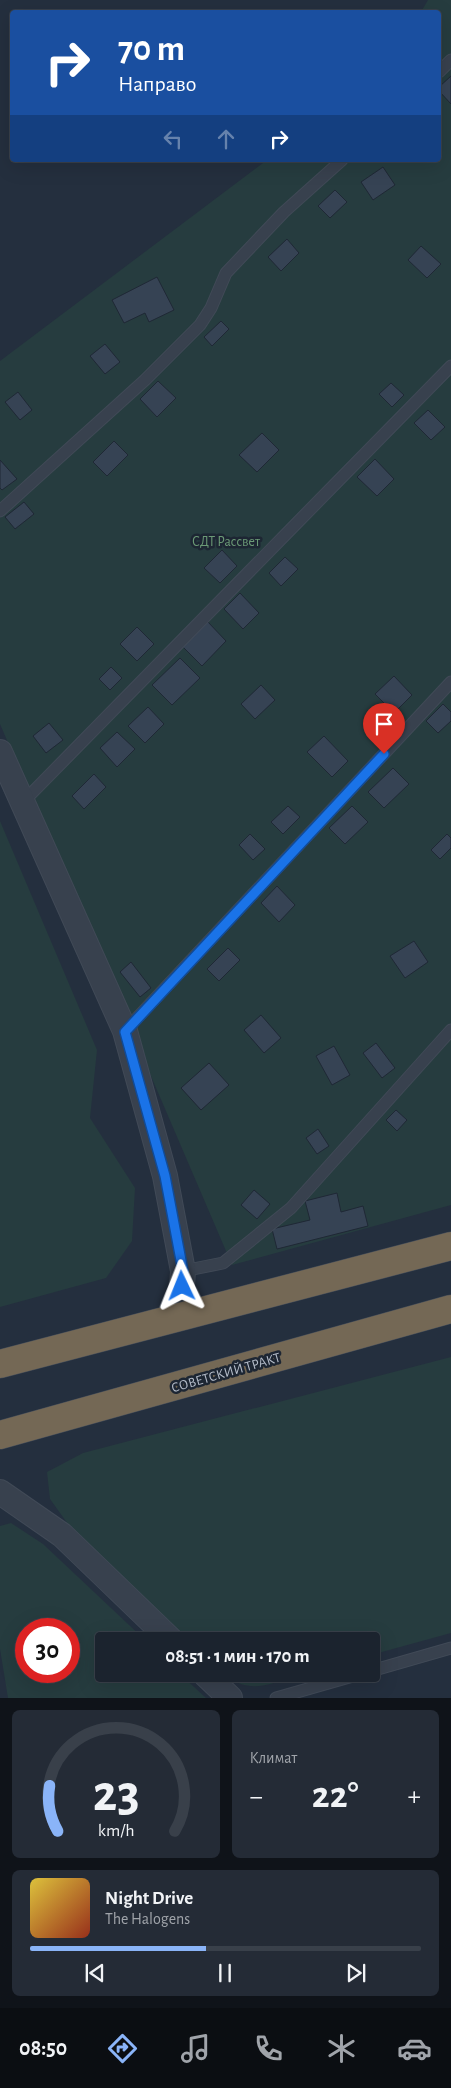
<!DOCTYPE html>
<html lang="ru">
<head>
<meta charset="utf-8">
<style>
	:root { --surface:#1b232e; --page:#242b36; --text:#f1f3f6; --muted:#a0a4aa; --line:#39404a; --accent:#8ab4f8 }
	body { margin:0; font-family:"Alegreya Sans",sans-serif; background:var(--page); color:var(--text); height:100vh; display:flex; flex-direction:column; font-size:19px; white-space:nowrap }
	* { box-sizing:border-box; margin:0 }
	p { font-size:16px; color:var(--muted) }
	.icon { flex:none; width:28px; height:28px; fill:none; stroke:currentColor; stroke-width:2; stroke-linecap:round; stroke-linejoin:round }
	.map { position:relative; height:1698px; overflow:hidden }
	.sheet { display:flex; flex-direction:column; gap:12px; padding:12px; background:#0f1319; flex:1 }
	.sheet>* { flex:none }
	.guide { position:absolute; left:10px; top:10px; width:431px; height:152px; border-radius:5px; box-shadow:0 5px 20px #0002,0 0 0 1px var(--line); background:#1a4fa0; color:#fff; overflow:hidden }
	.speed { position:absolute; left:15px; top:1618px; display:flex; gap:10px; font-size:25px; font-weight:700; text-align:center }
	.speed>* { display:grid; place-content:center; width:65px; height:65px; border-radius:50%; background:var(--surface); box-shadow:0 5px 20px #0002,0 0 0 1px var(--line); line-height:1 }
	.speed .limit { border:8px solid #d22; background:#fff; color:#111 }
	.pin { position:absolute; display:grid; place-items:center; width:42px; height:42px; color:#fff; margin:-51px -21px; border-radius:50% 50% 50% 0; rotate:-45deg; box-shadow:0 0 5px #0007 }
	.pin .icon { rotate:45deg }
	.me { position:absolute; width:55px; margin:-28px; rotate:358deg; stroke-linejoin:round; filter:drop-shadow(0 0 4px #0008) }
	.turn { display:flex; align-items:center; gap:18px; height:105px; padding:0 25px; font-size:22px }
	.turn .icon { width:65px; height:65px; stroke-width:2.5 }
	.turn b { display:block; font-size:35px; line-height:42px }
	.lanes { display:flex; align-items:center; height:48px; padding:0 25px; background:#0003; justify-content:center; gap:25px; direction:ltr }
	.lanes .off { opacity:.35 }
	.big { font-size:38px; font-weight:600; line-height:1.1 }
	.sheet .tile { flex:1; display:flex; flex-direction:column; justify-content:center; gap:8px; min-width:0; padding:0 18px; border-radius:8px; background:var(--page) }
	.sheet .dial { align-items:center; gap:0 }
	.dial svg { height:130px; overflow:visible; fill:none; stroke:var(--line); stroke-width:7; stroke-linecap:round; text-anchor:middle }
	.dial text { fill:var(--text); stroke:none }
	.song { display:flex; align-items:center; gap:15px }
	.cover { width:60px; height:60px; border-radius:8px; background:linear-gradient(135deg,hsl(50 70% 55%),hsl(10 70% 35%)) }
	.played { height:5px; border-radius:2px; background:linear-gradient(90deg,var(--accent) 45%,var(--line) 45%) }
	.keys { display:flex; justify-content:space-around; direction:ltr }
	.heat { display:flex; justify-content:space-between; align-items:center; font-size:28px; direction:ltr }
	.sheet .tiles { flex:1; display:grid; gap:12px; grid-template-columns:1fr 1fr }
	.tile:last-child { grid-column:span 2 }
	.trip { position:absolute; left:95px; top:1632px; width:285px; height:50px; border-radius:5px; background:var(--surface); box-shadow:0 5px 20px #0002,0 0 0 1px var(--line); font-weight:600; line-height:50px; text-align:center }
	.tabs { display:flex; height:80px; justify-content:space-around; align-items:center; background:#0b0e12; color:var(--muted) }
	.tabs .icon { width:35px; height:35px }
	.tabs .current { color:var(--accent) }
	.tabs b { font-size:22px; color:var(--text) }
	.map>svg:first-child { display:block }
	.green { fill:#263c3f; fill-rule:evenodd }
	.building { fill:#364354; stroke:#1f2835 }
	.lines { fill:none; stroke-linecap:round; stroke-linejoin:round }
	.lane-casing { stroke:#414a57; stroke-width:13 }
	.street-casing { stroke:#414a57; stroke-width:26 }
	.highway-casing { stroke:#434c59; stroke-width:29 }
	.lane { stroke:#38414e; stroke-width:11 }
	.street { stroke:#38414e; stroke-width:24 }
	.highway { stroke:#746855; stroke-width:28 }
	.route-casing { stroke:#114b97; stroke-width:12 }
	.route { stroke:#1a73e8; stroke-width:9 }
	.labels { text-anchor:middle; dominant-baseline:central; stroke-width:5; stroke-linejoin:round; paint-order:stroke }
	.park-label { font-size:14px; fill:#6b9a76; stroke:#1d2633 }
	.street-label { font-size:14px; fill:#b4bcc9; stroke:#1d2633 }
</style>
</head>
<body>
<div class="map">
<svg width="451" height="1698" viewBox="0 0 451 1698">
	<rect width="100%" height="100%" fill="#242f3e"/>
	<g class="green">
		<polygon points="428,0 451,0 451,1205 232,1265 0,724 0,361 267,160 439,160 439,12 421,12"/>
		<polygon points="0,821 97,1050 90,1118 135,1188 132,1241 106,1278 0,1307"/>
		<polygon points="451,1357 451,1633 371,1655 371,1641 190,1641 78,1538 50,1499 47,1472 83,1453"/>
		<path d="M11,1523l32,21 103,97h-42v33h76l26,24h-198l-8,-49v-123zM26,1629h43v42h-43z"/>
		<path d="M225,1674h77c-29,8 -52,23 -77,0z"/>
	</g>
	<g class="building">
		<polygon points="451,76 451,104 439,91 439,87"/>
		<polygon points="383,167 395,185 373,200 361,182"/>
		<polygon points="335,190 347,202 330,218 318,206"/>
		<polygon points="287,239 299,253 281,271 268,257"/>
		<polygon points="421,246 441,264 427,278 408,260"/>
		<polygon points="157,277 174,310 149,322 145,313 124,323 112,300"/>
		<polygon points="221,321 229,329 212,346 204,337"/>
		<polygon points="105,344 120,362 105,374 90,356"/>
		<polygon points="158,381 176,398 157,417 140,399"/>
		<polygon points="391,383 404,395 392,407 379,394"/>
		<polygon points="18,392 32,410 20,420 5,402"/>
		<polygon points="428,410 445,427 431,440 414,423"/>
		<polygon points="262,433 279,450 257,472 239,455"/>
		<polygon points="114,441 128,455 107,476 93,462"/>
		<polygon points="375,459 394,479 377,496 357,477"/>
		<polygon points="0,460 17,479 2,490 0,488"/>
		<polygon points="24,502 34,514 15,529 5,517"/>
		<polygon points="222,550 237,566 220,583 204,568"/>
		<polygon points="285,557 298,569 281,586 269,573"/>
		<polygon points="240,593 259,613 243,629 224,609"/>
		<polygon points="208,622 226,641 202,666 183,647"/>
		<polygon points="137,627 154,644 137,661 120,644"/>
		<polygon points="180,658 200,678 172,705 152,685"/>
		<polygon points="111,667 122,678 110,690 99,679"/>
		<polygon points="394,676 412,695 394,713 375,694"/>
		<polygon points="261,685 275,700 255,719 241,704"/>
		<polygon points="443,704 451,712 451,721 438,733 426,721"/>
		<polygon points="148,707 164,724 145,743 128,726"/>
		<polygon points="49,723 63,740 46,753 33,736"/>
		<polygon points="117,732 135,749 117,767 100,748"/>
		<polygon points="324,736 348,761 332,777 307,752"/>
		<polygon points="393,768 409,784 384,808 368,792"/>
		<polygon points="94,774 106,787 84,809 72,796"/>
		<polygon points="288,806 300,817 283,834 271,822"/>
		<polygon points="352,806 368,822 345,844 329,828"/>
		<polygon points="250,834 265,849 253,860 239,845"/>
		<polygon points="447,834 451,838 451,848 440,859 431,850"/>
		<polygon points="277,886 295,905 279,922 261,903"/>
		<polygon points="414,941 428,962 405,978 390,956"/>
		<polygon points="228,948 240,960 219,981 207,969"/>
		<polygon points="131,962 151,988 140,997 120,972"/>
		<polygon points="261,1015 281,1038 264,1053 244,1030"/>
		<polygon points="376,1043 395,1068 382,1078 363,1053"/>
		<polygon points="334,1046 350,1075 332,1085 316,1056"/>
		<polygon points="209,1063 229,1085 201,1110 181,1088"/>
		<polygon points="396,1110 407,1120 397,1131 386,1120"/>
		<polygon points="318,1129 329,1146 317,1154 306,1138"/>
		<polygon points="254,1190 270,1204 257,1219 241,1205"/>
		<polygon points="337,1193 341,1212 363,1206 368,1226 277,1249 272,1229 310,1220 305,1201"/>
	</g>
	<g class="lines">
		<g class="lane-casing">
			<g id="lane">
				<polyline points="439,72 451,60"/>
				<polyline points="0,511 145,380 200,325 211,308 226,273 284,212 342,160"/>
				<polyline points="22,803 451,366"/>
				<polyline points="125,1031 451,682"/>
				<polyline points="183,1271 223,1263 291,1208 451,1030"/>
				<polyline points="371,1671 451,1648"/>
				<polyline points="276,1698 360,1674"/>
			</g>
		</g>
		<g class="street-casing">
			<g id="street">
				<polyline points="0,752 125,1031 165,1176 183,1271 180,1317"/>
				<polyline points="0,1492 62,1535 172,1641"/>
				<polyline points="205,1674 230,1698"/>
			</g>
		</g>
		<g class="highway-casing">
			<g id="highway">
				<polyline points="0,1364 451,1246"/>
				<polyline points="0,1435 451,1309"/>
			</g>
		</g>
		<use href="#lane" class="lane"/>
		<use href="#street" class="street"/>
		<use href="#highway" class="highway"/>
	</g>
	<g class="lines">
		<g class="route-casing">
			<polyline id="route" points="182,1286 183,1271 165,1176 125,1032 384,754"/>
		</g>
		<use href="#route" class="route"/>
	</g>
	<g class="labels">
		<g class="park-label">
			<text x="226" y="542">СДТ Рассвет</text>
		</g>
		<g class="street-label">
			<text transform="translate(226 1373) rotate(-16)">СОВЕТСКИЙ ТРАКТ</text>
		</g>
	</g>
</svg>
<div class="speed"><div class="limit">30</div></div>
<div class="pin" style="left:384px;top:754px;background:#d93025"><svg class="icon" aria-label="arrive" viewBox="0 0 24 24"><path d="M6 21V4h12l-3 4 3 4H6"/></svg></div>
<svg class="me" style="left:182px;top:1286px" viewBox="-20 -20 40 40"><path d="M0-17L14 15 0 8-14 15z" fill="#1a73e8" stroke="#fff" stroke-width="4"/></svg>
<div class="trip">08:51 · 1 мин · 170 m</div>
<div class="guide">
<div class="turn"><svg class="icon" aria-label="right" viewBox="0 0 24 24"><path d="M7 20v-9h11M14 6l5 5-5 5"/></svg><div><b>70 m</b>Направо</div></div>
<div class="lanes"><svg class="icon off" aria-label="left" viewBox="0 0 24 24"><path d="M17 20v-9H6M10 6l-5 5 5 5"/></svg><svg class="icon off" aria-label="ahead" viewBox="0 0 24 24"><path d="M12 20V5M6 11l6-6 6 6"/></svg><svg class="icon" aria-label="right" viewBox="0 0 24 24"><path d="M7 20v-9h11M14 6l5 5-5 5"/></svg></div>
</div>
</div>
<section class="sheet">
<div class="tiles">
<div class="tile dial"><svg viewBox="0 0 100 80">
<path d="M14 69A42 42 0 1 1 86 69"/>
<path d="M14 69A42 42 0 0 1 9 41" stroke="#8ab4f8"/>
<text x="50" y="56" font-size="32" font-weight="700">23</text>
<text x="50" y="72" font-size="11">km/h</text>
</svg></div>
<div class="tile"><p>Климат</p>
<div class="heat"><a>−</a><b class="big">22°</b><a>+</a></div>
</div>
<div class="tile">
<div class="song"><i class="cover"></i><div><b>Night Drive</b><p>The Halogens</p></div></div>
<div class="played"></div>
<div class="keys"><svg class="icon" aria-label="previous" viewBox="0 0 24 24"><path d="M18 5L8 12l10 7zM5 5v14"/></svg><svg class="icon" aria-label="pause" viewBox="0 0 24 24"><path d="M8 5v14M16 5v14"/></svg><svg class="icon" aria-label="next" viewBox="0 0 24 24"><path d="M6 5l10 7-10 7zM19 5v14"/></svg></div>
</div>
</div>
</section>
<nav class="tabs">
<b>08:50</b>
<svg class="icon current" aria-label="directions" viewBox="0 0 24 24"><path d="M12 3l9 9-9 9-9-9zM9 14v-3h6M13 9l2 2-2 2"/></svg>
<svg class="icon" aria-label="music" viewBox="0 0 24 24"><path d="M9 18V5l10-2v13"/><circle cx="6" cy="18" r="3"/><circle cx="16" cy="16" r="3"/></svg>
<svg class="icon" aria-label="phone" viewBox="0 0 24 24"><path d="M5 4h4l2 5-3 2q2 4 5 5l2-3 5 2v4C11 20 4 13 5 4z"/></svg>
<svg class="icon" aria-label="climate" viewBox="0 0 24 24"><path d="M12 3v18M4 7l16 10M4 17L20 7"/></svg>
<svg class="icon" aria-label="car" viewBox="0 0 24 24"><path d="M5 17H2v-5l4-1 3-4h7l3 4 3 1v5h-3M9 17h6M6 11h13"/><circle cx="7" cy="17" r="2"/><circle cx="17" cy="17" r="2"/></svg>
</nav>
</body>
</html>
